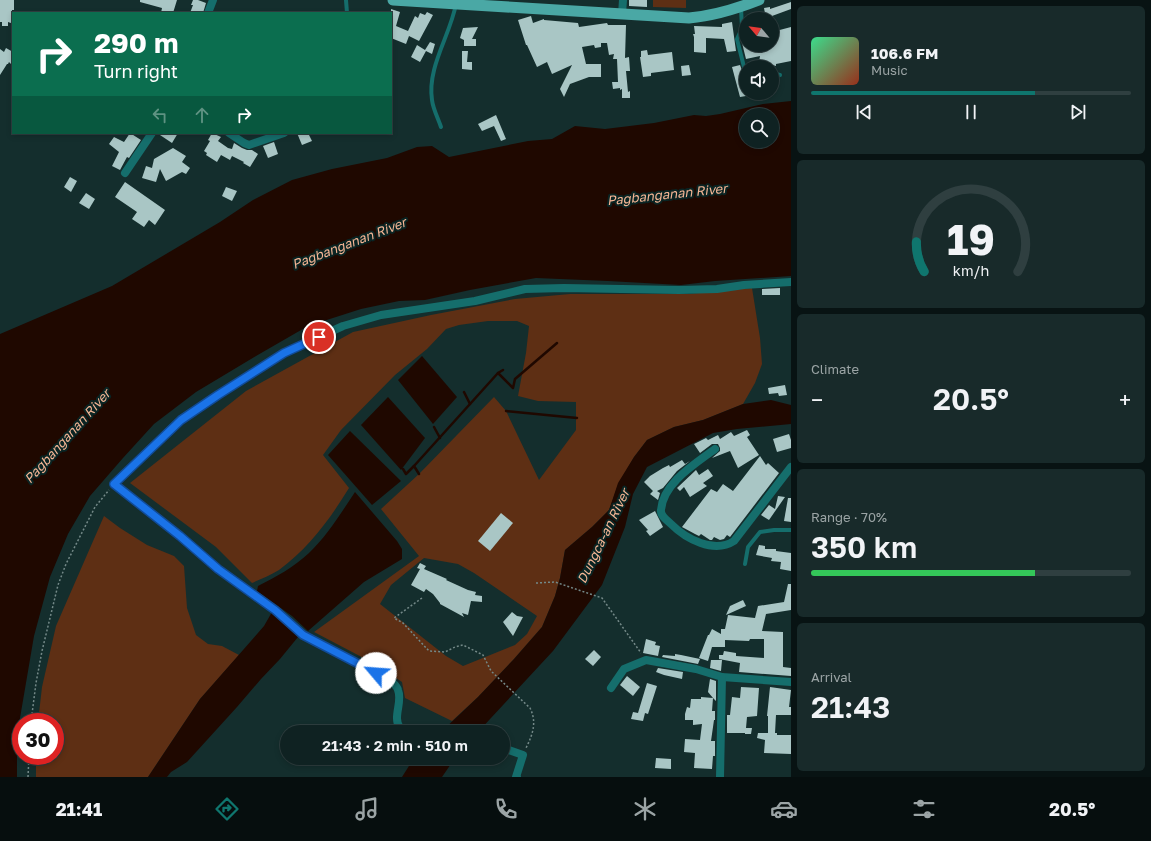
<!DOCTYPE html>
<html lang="en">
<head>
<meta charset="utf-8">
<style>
	:root { --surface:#0f2222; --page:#182a2a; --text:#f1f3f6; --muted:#9ba4a5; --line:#2f3f40; --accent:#0f766e }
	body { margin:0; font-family:"Golos Text",sans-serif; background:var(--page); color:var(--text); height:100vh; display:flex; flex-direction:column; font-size:15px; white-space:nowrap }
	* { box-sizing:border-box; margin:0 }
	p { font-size:13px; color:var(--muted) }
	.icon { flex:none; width:22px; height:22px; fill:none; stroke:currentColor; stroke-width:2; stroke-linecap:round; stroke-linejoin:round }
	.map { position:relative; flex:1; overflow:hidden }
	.side { display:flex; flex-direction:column; gap:6px; padding:6px; background:#081313; width:360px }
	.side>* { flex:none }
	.hud { position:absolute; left:12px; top:12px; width:380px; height:122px; border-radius:0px; box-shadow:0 2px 6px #0003,0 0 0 1px var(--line); background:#0b6e4f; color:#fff; overflow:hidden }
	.needle { width:26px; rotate:299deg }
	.tools { position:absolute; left:739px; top:12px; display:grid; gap:8px }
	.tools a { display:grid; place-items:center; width:40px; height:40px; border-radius:50%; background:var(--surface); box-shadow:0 2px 6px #0003,0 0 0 1px var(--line); font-size:20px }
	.speed { position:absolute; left:12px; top:713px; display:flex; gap:8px; font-size:20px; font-weight:700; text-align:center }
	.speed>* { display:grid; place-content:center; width:52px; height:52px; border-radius:50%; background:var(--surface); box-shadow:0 2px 6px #0003,0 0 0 1px var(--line); line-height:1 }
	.speed .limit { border:6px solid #d22; background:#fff; color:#111 }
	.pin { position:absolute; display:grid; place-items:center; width:34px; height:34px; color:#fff; margin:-17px; border:2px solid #fff; border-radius:50%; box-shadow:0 1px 4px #0007 }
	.me { position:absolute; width:44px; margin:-22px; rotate:297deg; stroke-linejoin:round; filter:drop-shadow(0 0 3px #0008) }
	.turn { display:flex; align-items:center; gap:14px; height:84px; padding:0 16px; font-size:18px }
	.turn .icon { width:52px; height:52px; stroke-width:2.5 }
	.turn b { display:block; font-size:28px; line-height:34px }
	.lanes { display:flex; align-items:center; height:38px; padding:0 16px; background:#0003; justify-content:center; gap:20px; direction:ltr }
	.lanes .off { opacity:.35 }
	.big { font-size:30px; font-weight:600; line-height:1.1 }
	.side .tile { flex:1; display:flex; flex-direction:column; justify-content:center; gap:6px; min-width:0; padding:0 14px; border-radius:6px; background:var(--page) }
	.side .dial { align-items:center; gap:0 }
	.dial svg { height:104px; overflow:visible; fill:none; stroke:var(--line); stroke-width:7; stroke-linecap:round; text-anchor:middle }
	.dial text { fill:var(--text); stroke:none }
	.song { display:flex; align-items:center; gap:12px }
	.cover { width:48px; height:48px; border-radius:6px; background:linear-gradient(135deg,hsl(150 70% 55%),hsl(10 70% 35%)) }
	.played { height:4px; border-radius:2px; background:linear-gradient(90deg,var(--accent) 70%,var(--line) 70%) }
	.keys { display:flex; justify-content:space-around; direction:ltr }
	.heat { display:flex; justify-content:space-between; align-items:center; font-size:22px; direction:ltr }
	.charge { height:6px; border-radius:3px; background:linear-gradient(90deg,#34c759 70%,var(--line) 0) }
	.trip { position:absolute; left:280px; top:725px; width:230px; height:40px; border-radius:20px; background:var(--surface); box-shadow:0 2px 6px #0003,0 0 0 1px var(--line); font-weight:600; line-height:40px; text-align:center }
	.menu { display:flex; height:64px; justify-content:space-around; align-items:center; background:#060e0e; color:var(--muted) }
	.menu .icon { width:28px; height:28px }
	.menu .on { color:var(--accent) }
	.menu b { font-size:18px; color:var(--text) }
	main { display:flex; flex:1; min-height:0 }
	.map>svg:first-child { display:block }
	.green { fill:#5e2f14; fill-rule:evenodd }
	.water { fill:#1f0800; fill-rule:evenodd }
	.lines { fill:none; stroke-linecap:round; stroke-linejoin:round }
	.stream { stroke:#1f0800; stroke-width:2.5 }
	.building { fill:#a9c6c5 }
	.path { stroke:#748988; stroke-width:1.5; stroke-dasharray:2 2; stroke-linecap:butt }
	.service { stroke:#156e6c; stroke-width:4 }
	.minor { stroke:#156e6c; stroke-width:8 }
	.primary { stroke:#4aa8a5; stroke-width:11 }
	.route-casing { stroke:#114b97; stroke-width:10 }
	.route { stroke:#1a73e8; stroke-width:7 }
	.labels { text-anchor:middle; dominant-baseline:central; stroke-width:4; stroke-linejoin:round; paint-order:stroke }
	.water-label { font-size:13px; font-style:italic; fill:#f5b695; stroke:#0a2423 }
</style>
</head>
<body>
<main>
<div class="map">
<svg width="791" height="777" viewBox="0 0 791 777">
	<rect width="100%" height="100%" fill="#142e2d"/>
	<g class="green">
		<polygon points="653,0 686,0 686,8 653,7"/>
		<path d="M752,288l8,50 2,26 -7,19 -12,21 -40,16 -29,7 -27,13 -13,17 -15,26 -10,27 -17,17 -27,23 -5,28 -5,18 -13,31 -28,32 -36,38 -26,24 -47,-23 -3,-16 -27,-18 -61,-32 105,-76 -38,-47 38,-35 75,-77 12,14 33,69 37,-50v-28l-38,-1 -20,-5 8,-43 3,-27 -12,-5h-29l-29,4 -13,4 -19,20 -32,26 -54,55 -18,25 26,33c-19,31 -40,60 -70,82 -8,5 -18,9 -27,13l-36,-36 -86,-64 116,-92 107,-59 78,-17 84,-16 55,-5h119zM424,558l34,6 16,9 63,43 -10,18 -12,11 -52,21 -17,-10 -66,-52 11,-19z"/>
		<polygon points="104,516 120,528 147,545 174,556 184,566 187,608 196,635 208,644 222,646 239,655 200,699 148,777 36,777 36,756 55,756 55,722 38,722 42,687 56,626"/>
	</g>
	<g class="water">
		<path d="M791,101v175l-76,5 -34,4 -73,-4 -72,-3 -66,12 -45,10 -26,1 -38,8 -53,17 -52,30 -60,36 -42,32 -31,34 -33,38 -22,38 -18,43 -16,59 -14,82 -3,33v26h-17v-443l112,-48 108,-64 33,-22 39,-20 40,-11 55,-11 30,-11 15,-1 17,11 79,-16 24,-2 23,-13 30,3 49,-6 40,-8 12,1 14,-2 43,-10zM746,115h26v26h-26z"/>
		<polygon points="422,356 457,397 433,424 398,380"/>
		<polygon points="388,397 425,438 401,470 361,425"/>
		<polygon points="771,400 791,405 791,424 737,429 713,433 647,467 633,494 625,527 602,585 553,651 478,732 441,732 478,697 514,659 542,627 555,596 560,578 565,550 592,527 609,510 618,483 634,457 647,440 674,427 703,420 743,404"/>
		<polygon points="350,431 401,481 372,505 328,455"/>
		<path d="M355,492l42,49 5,8v10l-38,23 -56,49 -16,-15 -35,-25 1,-5c18,-9 36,-19 51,-33 18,-17 32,-40 46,-61z"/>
		<polygon points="272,612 298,637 280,659 261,679 237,707 187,762 171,772 167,777 148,777 200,699 264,626"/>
		<polygon points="414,758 455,758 442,777 402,777"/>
	</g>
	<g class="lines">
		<g class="stream">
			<polyline points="498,373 503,370"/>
			<polyline points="464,392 470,404"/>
			<polyline points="506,411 577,418"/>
			<polyline points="434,427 440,438"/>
			<polyline points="403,469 406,474 414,466"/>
			<polyline points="419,474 414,466 498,373 513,388 515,379 557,343"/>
		</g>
	</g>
	<g class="building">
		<polygon points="0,0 14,0 14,10 12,10 11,23 8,22 8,26 2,26 2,22 0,22"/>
		<polygon points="140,0 177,0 173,13 161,13 162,8 140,2"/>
		<polygon points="193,0 198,0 206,3 203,13 190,13 193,5 191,5"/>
		<polygon points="629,0 647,0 647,7 629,6"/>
		<polygon points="791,2 791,9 772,16 773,19 766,19 764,8 770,7 770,9"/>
		<polygon points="391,9 400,12 396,26 408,31 415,16 418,18 420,13 425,15 427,12 433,15 419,41 409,36 406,44 391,38"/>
		<polygon points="531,16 533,23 544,19 544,20 578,23 579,27 607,23 608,25 626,25 625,58 629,57 630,71 626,71 628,92 630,91 630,98 622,98 622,89 620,90 620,88 613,89 612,82 618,82 617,59 613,59 614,54 609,55 607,43 601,43 601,47 595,48 594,45 582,47 586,64 601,64 601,77 589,77 570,84 564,97 560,89 572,65 552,74 547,62 537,67 527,45 526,45 518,20"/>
		<polygon points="732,22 736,51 727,52 724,39 706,38 706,53 694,52 694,37 693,34 695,34 694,26 722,27 722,24"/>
		<polygon points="478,27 472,39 476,39 476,46 464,46 464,40 460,38 463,28"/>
		<polygon points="791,27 791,61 776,64 776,66 759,62 760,56 746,59 741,39 743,35 746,35 746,45 772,45 772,32"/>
		<polygon points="430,42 435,44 432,54 426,51 420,62 411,57 417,45 425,50"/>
		<polygon points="6,48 13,52 13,60 11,64 9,62 8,64 7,64 0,75 0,49 4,52"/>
		<polygon points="647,50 648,55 672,52 674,70 651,73 651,76 643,77 640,57 641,57 641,51"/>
		<polygon points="462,51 468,51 467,62 472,62 472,70 462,69"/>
		<polygon points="689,65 691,75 682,76 681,66"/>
		<polygon points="740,65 746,81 746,96 740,97 732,67"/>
		<polygon points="496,115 506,139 501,141 494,126 482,131 478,124"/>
		<polygon points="130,133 141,140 129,158 127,157 120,170 112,166 119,152 109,144 114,137 124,142"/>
		<polygon points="157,133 178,133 172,143"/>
		<polygon points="212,133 221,137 218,141 228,148 232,149 234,143 242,148 247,150 252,150 258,154 250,167 243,163 244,162 232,156 230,160 221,155 217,162 206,155 207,153 204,151 210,141 208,140"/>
		<polygon points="297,133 308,133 312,141 302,145"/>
		<polygon points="274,142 278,154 268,158 263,146"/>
		<polygon points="173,148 186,156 182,162 190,168 186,174 182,172 166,181 160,169 156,182 142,178 146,166 152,168 154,159"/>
		<polygon points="70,177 77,181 71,192 64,187"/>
		<polygon points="125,182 165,210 155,225 149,220 144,227 132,219 137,212 115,197"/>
		<polygon points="226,187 237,191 232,201 222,196"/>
		<polygon points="86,193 95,199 89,209 79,203"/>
		<polygon points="780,288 780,295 762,295 762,289"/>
		<polygon points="785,385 787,395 779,396 778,393 769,394 768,388"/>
		<polygon points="747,430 750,435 747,437 759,455 738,468 730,451 712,458 720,451 720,448 718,444 712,444 700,453 694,444 706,438 708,440 718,435 720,439 731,432 734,436"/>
		<polygon points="789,434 791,440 791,448 777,452 773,439"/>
		<polygon points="760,456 766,465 768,463 779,473 730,537 727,535 724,539 720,540 714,537 712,540 710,540 701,534 699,536 695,534 682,527 711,489 717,492 723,484 733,491"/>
		<polygon points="682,460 685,464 690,461 677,471 663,488 657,491 660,493 658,500 650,494 653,491 644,482 650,476 663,468 669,465 670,467"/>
		<polygon points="708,469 713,476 703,483 707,486 690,497 684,487 680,491 677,488 696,470 699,475"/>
		<polygon points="778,496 785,497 769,520 761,515 769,505 775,509"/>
		<polygon points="788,498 791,498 791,522 784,521"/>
		<polygon points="655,511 663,527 650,536 646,531 648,530 639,520"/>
		<polygon points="501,513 513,523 490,551 478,541"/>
		<polygon points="759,545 765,546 765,549 776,549 776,551 791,553 791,571 780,569 781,562 771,561 772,558 756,555"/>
		<polygon points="420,563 426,566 424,569 447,579 446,580 468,590 476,592 475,595 482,596 482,602 471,601 468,615 462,613 464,617 440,604 440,603 433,594 426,589 424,592 411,585 420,569 417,568"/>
		<polygon points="788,584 791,584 791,610 766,614 762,631 783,632 783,667 791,668 791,676 739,672 740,663 719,659 719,655 723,655 724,651 736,653 736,656 764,658 764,639 750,639 749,641 725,640 725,647 712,647 708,661 699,658 708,635 709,635 712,629 721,634 721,629 725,629 728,615 755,618 758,606 784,602"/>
		<polygon points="743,600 746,606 726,615 730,606"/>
		<polygon points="512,612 517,616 523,617 513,636 503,622"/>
		<polygon points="646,639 656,642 655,645 660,646 658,656 643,653"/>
		<polygon points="594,650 601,657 593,666 585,659"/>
		<polygon points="675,654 681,655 700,659 698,664 662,657 663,655 675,656"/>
		<polygon points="711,660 722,660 721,671 710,668"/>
		<polygon points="658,668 683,672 682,679 664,675 656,672"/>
		<polygon points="627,676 640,687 633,696 620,685"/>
		<polygon points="710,679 716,681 716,701 713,698 712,711 715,711 715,720 714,720 711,741 715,741 715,756 713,756 712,769 694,768 695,753 684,752 685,739 700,740 702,724 693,725 693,720 685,720 685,714 687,707 690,708 691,699 701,699 701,697 713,698 708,692"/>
		<polygon points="647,683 657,686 648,714 645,713 643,721 631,719 633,712 638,713"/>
		<polygon points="741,687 759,688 757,716 747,717 746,728 752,728 751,734 745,734 745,733 727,733 727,715 730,715 732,697 740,698"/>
		<polygon points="770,687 791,690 789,707 791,707 791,715 776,715 775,733 777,733 777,735 791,735 791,754 764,753 765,740 757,738 758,733 768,733 768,716 767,716"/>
		<polygon points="656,758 671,759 671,769 655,768"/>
	</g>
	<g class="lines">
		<g class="path">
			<polyline points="536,583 555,582 602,598 641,653"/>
			<path d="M422,598l-28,20 9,5 26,28 16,1 10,-5 8,-2 20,10 8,16 39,37c7,14 3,26 -4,40"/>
			<polyline points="31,722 36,683 42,651 58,585 66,564 95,507 109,490"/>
			<polyline points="28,777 29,756"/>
		</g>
		<g class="service">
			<polyline points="346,0 347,13"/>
			<polyline points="741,8 742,28 737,39 744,67 746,68"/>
			<polyline points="772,73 780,75"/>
			<path d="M441,127c-3,-9 -8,-18 -9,-27 -5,-33 18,-64 24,-96"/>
			<polyline points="745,564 748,547 760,532 774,530 791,530"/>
		</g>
		<g class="minor">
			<polyline points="208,13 213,0"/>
			<polyline points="622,14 623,0"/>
			<polyline points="229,133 244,143 249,145 284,133"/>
			<polyline points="125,173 152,133"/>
			<path d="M715,449c-20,15 -52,34 -54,61 -1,6 6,10 10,14 15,15 43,30 63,17l57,-74"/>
			<polyline points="611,688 624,669 646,660 696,669 722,677 791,682"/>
			<path d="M400,728c-8,-11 3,-26 -2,-38 -1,-4 -5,-7 -8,-10l-87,-45 -28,-25 -57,-41 -38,-33 -66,-52 67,-65 37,-24 66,-42 59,-27 38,-11 94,-14 50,-12 39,-1 115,2 38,-1 27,-4 47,-3"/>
			<polyline points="503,748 523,755 516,777 517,777"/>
			<polyline points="720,777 722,677"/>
		</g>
		<path class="primary" d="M393,0l296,18c25,-2 47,-9 70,-18"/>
	</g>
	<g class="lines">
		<g class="route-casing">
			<polyline id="route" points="319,337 284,353 218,395 181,420 114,484 180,536 218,569 275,610 303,635 376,673"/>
		</g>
		<use href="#route" class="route"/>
	</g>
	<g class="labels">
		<g class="water-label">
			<text transform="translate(667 194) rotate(-6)">Pagbanganan River</text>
			<text transform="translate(349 243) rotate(-21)">Pagbanganan River</text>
			<text transform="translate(67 436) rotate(-48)">Pagbanganan River</text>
			<text transform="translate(603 536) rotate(-64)">Dungca-an River</text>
		</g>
	</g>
</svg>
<div class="tools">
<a><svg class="needle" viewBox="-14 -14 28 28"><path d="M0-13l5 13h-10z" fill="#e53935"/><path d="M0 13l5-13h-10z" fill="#9ba4a5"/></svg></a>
<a><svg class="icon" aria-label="sound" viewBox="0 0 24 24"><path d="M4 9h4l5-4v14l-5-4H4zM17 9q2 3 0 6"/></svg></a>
<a><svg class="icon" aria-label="search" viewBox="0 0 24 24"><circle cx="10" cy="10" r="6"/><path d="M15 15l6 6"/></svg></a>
</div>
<div class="speed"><div class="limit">30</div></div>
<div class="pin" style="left:319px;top:337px;background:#d93025"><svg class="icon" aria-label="arrive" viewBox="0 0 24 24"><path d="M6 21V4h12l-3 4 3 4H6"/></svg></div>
<svg class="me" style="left:376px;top:673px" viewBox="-20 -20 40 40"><circle r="19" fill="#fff"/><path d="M0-13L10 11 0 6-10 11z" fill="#1a73e8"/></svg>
<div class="trip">21:43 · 2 min · 510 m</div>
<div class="hud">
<div class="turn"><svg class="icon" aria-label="right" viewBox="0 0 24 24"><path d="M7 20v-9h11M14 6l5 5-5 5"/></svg><div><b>290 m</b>Turn right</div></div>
<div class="lanes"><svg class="icon off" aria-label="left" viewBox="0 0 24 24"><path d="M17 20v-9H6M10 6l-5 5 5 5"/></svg><svg class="icon off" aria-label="ahead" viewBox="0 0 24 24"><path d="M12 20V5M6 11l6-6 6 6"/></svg><svg class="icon" aria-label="right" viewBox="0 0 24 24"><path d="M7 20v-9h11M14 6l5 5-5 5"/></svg></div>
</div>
</div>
<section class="side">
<div class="tile">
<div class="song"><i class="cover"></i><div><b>106.6 FM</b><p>Music</p></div></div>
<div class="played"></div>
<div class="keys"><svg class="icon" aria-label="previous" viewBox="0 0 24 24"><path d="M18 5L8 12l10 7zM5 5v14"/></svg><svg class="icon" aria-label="pause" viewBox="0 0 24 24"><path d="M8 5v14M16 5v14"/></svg><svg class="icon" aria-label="next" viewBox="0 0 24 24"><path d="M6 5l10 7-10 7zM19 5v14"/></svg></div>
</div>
<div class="tile dial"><svg viewBox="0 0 100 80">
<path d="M14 69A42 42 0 1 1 86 69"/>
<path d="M14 69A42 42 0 0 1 8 46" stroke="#0f766e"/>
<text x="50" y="56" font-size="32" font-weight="700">19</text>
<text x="50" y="72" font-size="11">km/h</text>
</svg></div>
<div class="tile"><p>Climate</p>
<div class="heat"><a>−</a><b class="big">20.5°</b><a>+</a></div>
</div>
<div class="tile"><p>Range · 70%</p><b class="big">350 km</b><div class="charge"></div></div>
<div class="tile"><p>Arrival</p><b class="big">21:43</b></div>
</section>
</main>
<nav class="menu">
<b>21:41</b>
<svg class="icon on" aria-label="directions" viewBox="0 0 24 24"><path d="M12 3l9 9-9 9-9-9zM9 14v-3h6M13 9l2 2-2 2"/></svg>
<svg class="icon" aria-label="music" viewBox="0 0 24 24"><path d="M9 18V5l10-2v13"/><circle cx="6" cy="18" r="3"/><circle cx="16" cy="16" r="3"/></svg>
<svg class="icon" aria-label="phone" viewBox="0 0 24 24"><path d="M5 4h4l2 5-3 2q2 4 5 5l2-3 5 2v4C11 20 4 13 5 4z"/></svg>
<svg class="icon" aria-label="climate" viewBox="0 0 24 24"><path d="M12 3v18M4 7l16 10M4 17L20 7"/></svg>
<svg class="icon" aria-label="car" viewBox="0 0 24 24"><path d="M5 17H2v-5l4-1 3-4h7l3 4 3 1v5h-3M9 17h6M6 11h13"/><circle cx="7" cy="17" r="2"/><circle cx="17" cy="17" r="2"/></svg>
<svg class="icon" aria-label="filters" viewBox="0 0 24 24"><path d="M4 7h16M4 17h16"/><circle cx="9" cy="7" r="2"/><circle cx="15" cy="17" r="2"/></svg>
<b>20.5°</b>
</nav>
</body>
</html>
